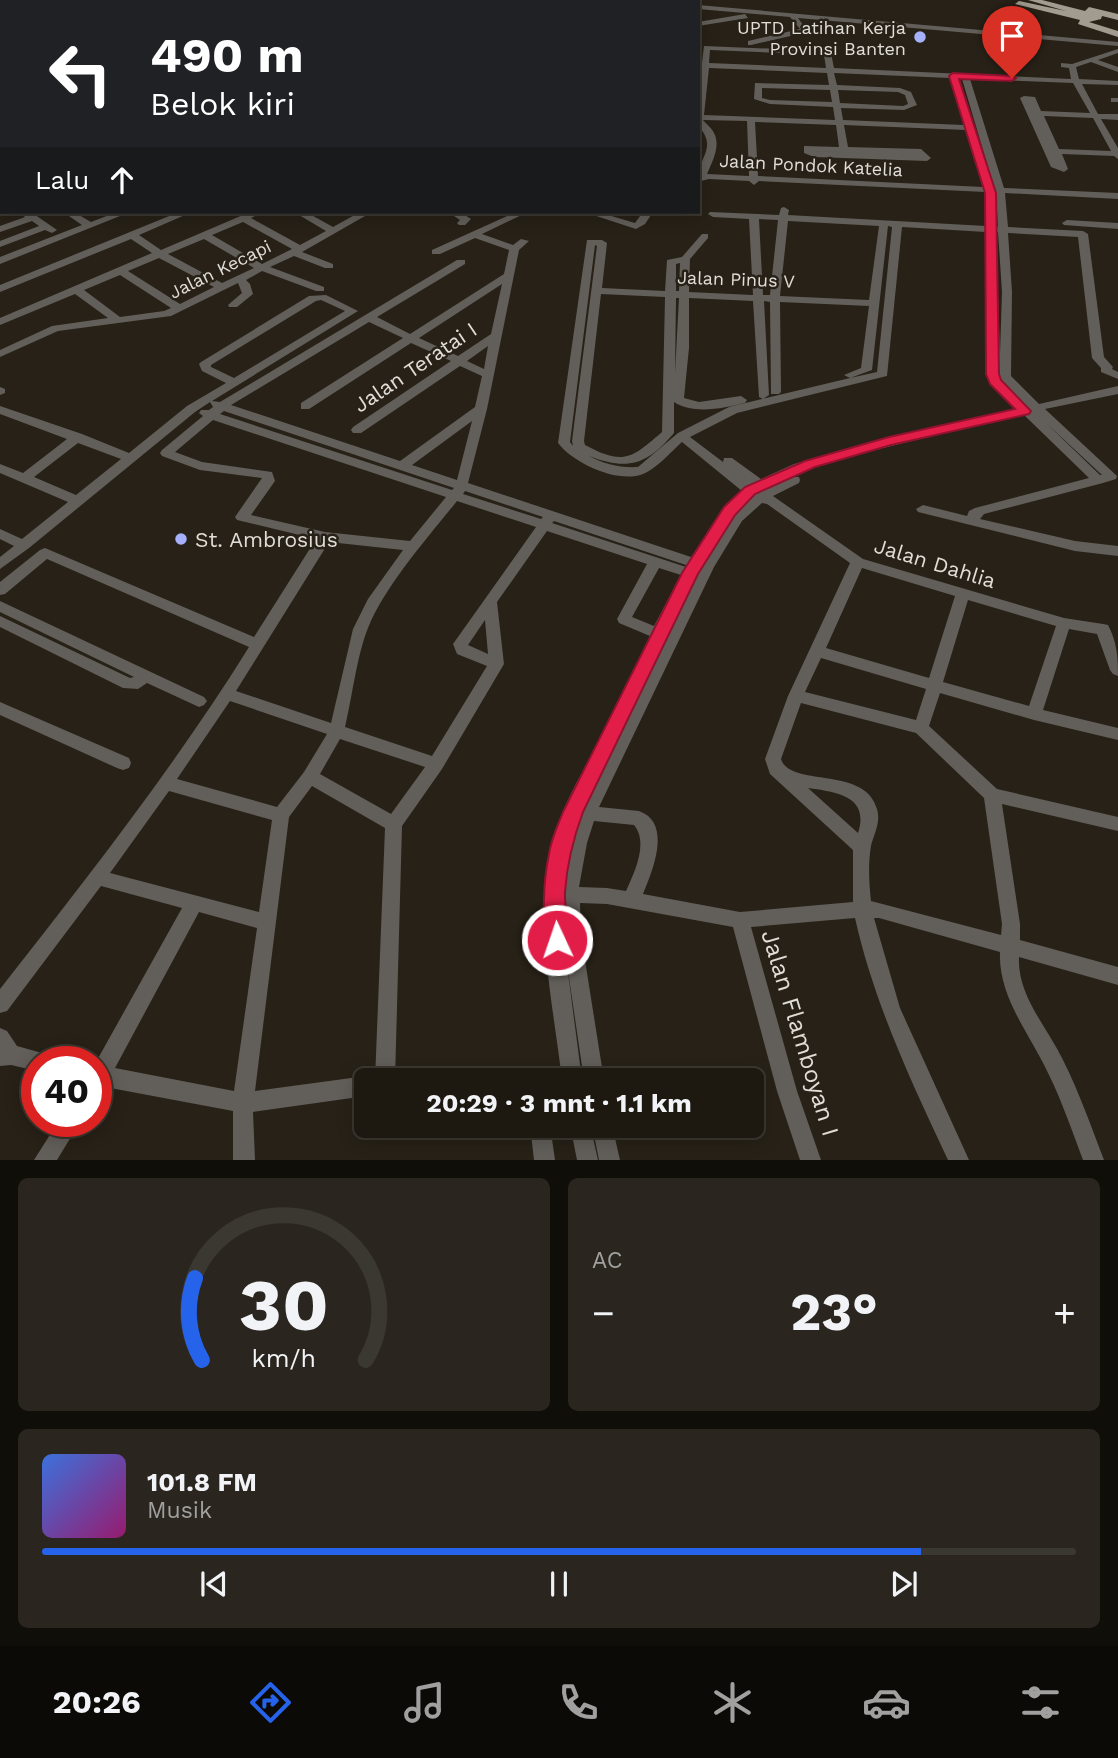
<!DOCTYPE html>
<html lang="id">
<head>
<meta charset="utf-8">
<style>
	:root { --surface:#1d1911; --page:#2a261f; --text:#f1f3f6; --muted:#a0a09f; --line:#3b3831; --accent:#2563eb }
	body { margin:0; font-family:"Work Sans",sans-serif; background:var(--page); color:var(--text); height:100vh; display:flex; flex-direction:column; font-size:26px; white-space:nowrap }
	* { box-sizing:border-box; margin:0 }
	p { font-size:23px; color:var(--muted) }
	.icon { flex:none; width:38px; height:38px; fill:none; stroke:currentColor; stroke-width:2; stroke-linecap:round; stroke-linejoin:round }
	.map { position:relative; height:1160px; overflow:hidden }
	.side { display:flex; flex-direction:column; gap:18px; padding:18px; background:#100e09; flex:1 }
	.side>* { flex:none }
	.hud { position:absolute; left:0px; top:0px; width:700px; height:214px; box-shadow:0 4px 18px #0003,0 0 0 2px var(--line); background:#202124; color:#fff; overflow:hidden }
	.speed { position:absolute; left:21px; top:1046px; display:flex; gap:14px; font-size:35px; font-weight:700; text-align:center }
	.speed>* { display:grid; place-content:center; width:91px; height:91px; border-radius:50%; background:var(--surface); box-shadow:0 4px 18px #0003,0 0 0 2px var(--line); line-height:1 }
	.speed .limit { border:10px solid #d22; background:#fff; color:#111 }
	.pin { position:absolute; display:grid; place-items:center; width:60px; height:60px; color:#fff; margin:-72px -30px; border-radius:50% 50% 50% 0; rotate:-45deg; box-shadow:0 0 7px #0007 }
	.pin .icon { rotate:45deg }
	.me { position:absolute; width:77px; margin:-38px; rotate:357deg; stroke-linejoin:round; filter:drop-shadow(0 0 5px #0008) }
	.turn { display:flex; align-items:center; gap:24px; height:147px; padding:0 35px; font-size:32px }
	.turn .icon { width:91px; height:91px; stroke-width:2.5 }
	.turn b { display:block; font-size:49px; line-height:60px }
	.then { display:flex; align-items:center; height:66px; padding:0 35px; background:#0003; gap:14px; font-size:26px }
	.big { font-size:52px; font-weight:700; line-height:1.1 }
	.side .widget { flex:1; display:flex; flex-direction:column; justify-content:center; gap:10px; min-width:0; padding:0 24px; border-radius:10px; background:var(--page) }
	.side .dial { align-items:center; gap:0 }
	.dial svg { height:182px; overflow:visible; fill:none; stroke:var(--line); stroke-width:7; stroke-linecap:round; text-anchor:middle }
	.dial text { fill:var(--text); stroke:none }
	.song { display:flex; align-items:center; gap:21px }
	.cover { width:84px; height:84px; border-radius:10px; background:linear-gradient(135deg,hsl(220 70% 55%),hsl(320 70% 35%)) }
	.played { height:7px; border-radius:4px; background:linear-gradient(90deg,var(--accent) 85%,var(--line) 85%) }
	.keys { display:flex; justify-content:space-around; direction:ltr }
	.heat { display:flex; justify-content:space-between; align-items:center; font-size:38px; direction:ltr }
	.side .tiles { flex:1; display:grid; gap:18px; grid-template-columns:1fr 1fr }
	.widget:last-child { grid-column:span 2 }
	.trip { position:absolute; left:354px; top:1068px; width:410px; height:70px; border-radius:10px; background:var(--surface); box-shadow:0 4px 18px #0003,0 0 0 2px var(--line); font-weight:700; line-height:70px; text-align:center }
	.tabs { display:flex; height:112px; justify-content:space-around; align-items:center; background:#0c0a07; color:var(--muted) }
	.tabs .icon { width:49px; height:49px }
	.tabs .selected { color:var(--accent) }
	.tabs b { font-size:32px; color:var(--text) }
	.map>svg:first-child { display:block }
	.lines { fill:none; stroke-linecap:round; stroke-linejoin:round }
	.minor { fill:#625e59; fill-rule:evenodd }
	.major { fill:#a29b90; fill-rule:evenodd }
	.route { fill:#e11d48; stroke:#92132f; stroke-width:2 }
	.poi-dot { fill:#a6b1fc; stroke:#272117; stroke-width:2.5 }
	.labels { text-anchor:middle; dominant-baseline:central; stroke-width:5; stroke-linejoin:round; paint-order:stroke }
	.far-poi-label { font-size:18px; fill:#e1ddd7; stroke:#272117; text-anchor:end }
	.far-street-label { font-size:18px; fill:#e1ddd7; stroke:#272117 }
	.street-label { font-size:21px; fill:#e1ddd7; stroke:#272117 }
	.poi-label { font-size:21px; fill:#e1ddd7; stroke:#272117; text-anchor:start }
	.near-street-label { font-size:24px; fill:#e1ddd7; stroke:#272117 }
</style>
</head>
<body>
<div class="map">
<svg width="1118" height="1160" viewBox="0 0 1118 1160">
	<rect width="100%" height="100%" fill="#272117"/>
	<g class="lines">
		<g class="minor">
			<polygon points="102,0 115,2 104,2"/>
			<polygon points="235,0 242,0 234,2"/>
			<polygon points="348,0 368,2 350,2"/>
			<polygon points="388,0 396,0 387,2"/>
			<polygon points="519,0 525,0 526,2 519,2"/>
			<polygon points="698,5 1118,42 1118,46 798,18 808,32 751,45 748,45 748,41 800,29 790,17 698,9"/>
			<rect x="0" y="9" width="2" height="4"/>
			<polygon points="745,14 748,18 698,26 698,22"/>
			<polygon points="0,20 2,20 0,26"/>
			<rect x="0" y="43" width="2" height="4"/>
			<path d="M704,46l123,5 4,2 3,15 237,11 -2,-11 -8,-1v-4l11,1 46,-15v4l-20,7 20,7v5l-27,-10 -15,5 3,12 39,2v4l-36,-1 16,30h20v6l-17,-1 17,29v11l-4,-3 -52,-2 6,15 -4,3 -13,-5 -31,-69 4,-2 11,1 6,14 49,2 -17,-30 -103,-4 34,109 114,5v6l-113,-6 3,34 75,4 5,3 16,123 9,10 -1,2 6,3v7l-17,-7v-4l-9,-10 -14,-121 -70,-4 4,59 -1,84 28,28 79,-18v8l-73,15 72,67 -1,3 -13,4 -119,31 -4,5 95,22 43,5v10l-43,-5 -157,-39 -2,-3 7,-4 44,11 2,-5 6,-3 114,-30 -66,-64 -169,41 -51,15 -34,15 2,2 18,-10h10l1,3 -1,3 -26,13 90,63 201,59 39,6 5,1c9,17 10,32 10,51l-5,-2 -3,-4 -13,-36 -28,-5 -26,81 75,18v12l-84,-20 -94,-27 -11,33 68,63 121,28v14l-116,-27 18,120v16l98,27v18l-99,-28c-2,38 28,70 44,103 16,32 28,66 41,100h-21c-11,-29 -21,-59 -35,-87 -18,-39 -50,-76 -48,-121l-121,-34h-5l26,90 69,152h-21c-37,-79 -74,-157 -93,-242l-104,9 46,164 24,69h-21l-23,-69 -44,-164 -126,-23 -27,-1 1,32 23,145h-20l-18,-123 16,123h-20c-8,-70 -28,-161 -12,-230 10,-43 35,-82 56,-121 15,-31 29,-62 44,-93l-31,-13 -2,-4 30,-55 -100,-33 -50,71 7,62 -62,105 -40,57 -7,254h-20l10,-252 -73,-42 -23,31 -34,274 111,-15 8,4h-8v16l-113,16 2,48h-22v-49l-128,-24 -9,4v-29l86,-154 -81,-22 -94,125 -7,2v-24c87,-111 175,-223 249,-342l-202,-88 -42,35 -5,1v-13l40,-32 5,-2 209,89 62,-98 -79,-19 -2,-3 27,-39 -62,-8 -38,-14 -2,-3 2,-3 41,-34 -4,-3 2,-3h8l4,-3 -3,-5 -15,10 -166,136 -29,21v-12l14,-11 -14,-7v-10l22,10 46,-37 -68,-29v-9l23,9 44,-34 -67,-25v-8l82,28 47,19 58,-47 39,-23 -24,-12 -3,-7 2,-2 108,-66 17,-1 32,16 -146,90 8,1 237,-142h8v4l-88,53 33,17 94,-60 5,-24 -34,-12 -35,16h-8v-4l84,-38h12l-46,22 31,11 8,-6 8,2 -10,9 -32,159 -19,74 223,74 36,-52 15,-14 -60,-49c-10,9 -27,28 -39,32 -25,10 -70,-11 -85,-31l29,-203h15l5,3 -5,45 63,3 2,-31 15,-3 20,-23h6v4l-18,21 -1,33 64,3 -4,-76 -36,-2 -5,-3 2,-2 69,3 2,-7 3,-1 5,3 -1,5 198,11 -1,-34 -226,-11 -5,4 -5,-4 -40,-2 -8,2c-9,-19 20,-32 -3,-55l3,-59h-3v-4h4zM710,50l114,5 2,13 -117,-5zM709,68l118,5 2,12 -74,-2 -1,16 16,5 63,3 2,13 -131,-5zM834,73l116,5 14,47 -121,-5 -2,-12 63,2 13,-5 -6,-13 -11,-4 -63,-3zM958,78l4,1 32,108h-1zM762,88l68,2 2,12 -62,-2 -8,-2zM838,90l60,2 7,3 3,9 -5,2 -63,-3zM1044,116l49,2 18,33 -52,-2zM703,120l44,1 2,55 -42,-2c5,-12 14,-28 7,-41 -2,-5 -8,-9 -11,-13zM755,122l81,3 3,22 -35,-1v7l10,4 113,4 4,-3 -10,-9 -73,-2 -4,-22 122,5 17,57 -225,-11zM814,151l105,4 -104,-4zM995,193l1,1 2,33 -2,-1zM759,219l19,1 -8,75h-7zM788,221l91,5 -10,74 -89,-4zM888,226l4,1 -15,145 -27,6 22,-8zM902,227l84,5 3,149 28,27 -171,41 -52,15 -33,15 -29,-21h-8l-1,4 -33,-25 47,-24 150,-37zM996,232h2l4,60 -2,62zM595,245l2,1 -25,195 1,5 -3,-4zM680,263l-1,28h-3v-27zM502,284l-11,50 -33,22 -39,-18zM601,294l64,3 -3,135c-30,26 -38,34 -77,13l-1,-4zM676,298h3l-4,75zM689,298l64,3 6,96 4,2 6,-4 -5,-94 6,1 1,92h8l2,-2 -1,-90 89,4 -8,62 -17,7 6,3 -121,29 -51,26 -40,34c-18,1 -34,-3 -49,-11 39,15 58,9 85,-23v-31c20,13 50,6 71,1l2,-3 -6,-4 -42,6 -15,-4 5,-50zM321,300l24,11 -111,67 -23,-11v-2l105,-64zM369,322l34,16 -102,65v6h8l102,-66 40,18 -98,66 -2,3 2,3h8l99,-67 22,10 -7,31 -75,54 -169,-56zM488,346l-4,23 -17,-8zM224,411l230,77 -2,2 -232,-76zM213,420l233,77 -36,44 -85,-9 -74,-17 24,-34 -3,-9 -70,-10 -27,-10zM472,421l-15,59 -45,-15zM1045,422l57,53h-2zM78,443l43,16 -45,36 -42,-18zM465,491l78,26 -2,2 -78,-25zM457,501l79,26 -83,117 4,10 30,12 -55,90 -87,-29c7,-29 12,-72 23,-99 16,-41 61,-92 89,-127zM762,503l5,1 83,59 -62,133 -23,63 5,15 83,76v52l-113,10 -97,-18c9,-22 30,-71 -4,-83l-40,-4 115,-240 28,-46zM554,521l132,44v2l-134,-44zM724,528l-20,33h-1zM329,542l74,8 -35,49 -15,30 -22,94 -95,-32zM659,568l22,7 -27,51 -22,-9zM862,568l93,28 -26,82 -103,-30zM693,579l-26,53h-1zM968,600l88,26 -27,80 -86,-24zM485,620l3,34 -20,-9zM821,658l105,31 -10,31 -111,-28zM230,701l97,33 -23,38 -27,35 -100,-28zM801,703l115,30 68,65 18,126 -1,11 -130,-34c-2,-17 -3,-38 0,-55 3,-13 10,-23 6,-37 -12,-44 -87,-21 -96,-50zM340,739l85,28 -34,47 -71,-40zM808,788c28,4 62,8 50,45zM169,791l103,29 -13,92 -149,-39zM580,813l-11,30 -4,21c2,-17 8,-36 15,-51zM594,821l40,4c15,18 0,48 -8,66l-19,-3 -28,-1 8,-44zM199,912l58,16 -23,163 -119,-23z"/>
			<rect x="0" y="64" width="2" height="5"/>
			<rect x="0" y="92" width="2" height="5"/>
			<rect x="1111" y="98" width="7" height="4"/>
			<polygon points="0,114 2,114 0,120"/>
			<polygon points="2,136 2,142 0,143 0,137"/>
			<rect x="0" y="164" width="2" height="6"/>
			<polygon points="0,192 2,193 2,199 0,198"/>
			<polygon points="20,212 31,212 57,230 52,233 45,230 0,247 0,241 39,226 32,221 0,232 0,226 25,217"/>
			<polygon points="63,212 74,212 91,222 117,212 130,212 0,264 0,257 82,225"/>
			<path d="M179,212h13l-53,23 22,15 89,-38h13l-12,6 49,27 26,-14 -32,-19h12l27,15 27,-15h12l-70,40 31,12v4h-8l-31,-12 -24,11 54,20v4h-8l-54,-20 -16,9 4,4 3,10 -16,13h-8l-1,-2 14,-12 -4,-10 -67,33 -113,15 -58,26v-7l52,-24 56,-8 -33,-24 -75,31v-7l152,-65 -21,-14 -131,53v-7zM243,222l49,27 -30,15 -50,-29zM204,239l50,29 -32,15 -54,-29zM159,258l55,29 -34,17 -52,-33zM120,275l51,33 -7,3 -44,6 -36,-27z"/>
			<polygon points="448,212 460,212 471,219 465,225 459,225 457,223 460,220"/>
			<polygon points="584,212 598,212 635,223 643,212 653,212 645,224 636,229"/>
			<polygon points="1067,220 1118,223 1118,229 1064,225 1062,223"/>
			<polygon points="0,387 5,389 5,393 0,395"/>
			<polygon points="0,601 204,697 207,701 204,705 199,707 147,683 138,689 123,688 0,627 0,616 130,678 134,677 0,612"/>
			<polygon points="0,702 129,758 131,763 129,768 123,770 117,768 0,715"/>
			<polygon points="0,1028 7,1031 17,1046 49,1055 52,1062 37,1062 37,1071 11,1065 0,1066"/>
			<polygon points="58,1122 80,1122 57,1160 34,1160"/>
			<polygon points="530,1125 550,1125 555,1160 534,1160"/>
			<polygon points="570,1125 590,1125 598,1160 577,1160"/>
			<polygon points="592,1125 612,1125 620,1160 599,1160"/>
		</g>
		<polygon class="major" points="1028,0 1042,0 1085,11 1089,7 1118,14 1118,20 1102,16 1101,19 1089,22 1118,31 1118,37 1078,24 1080,20 1015,4 1019,1 1066,11"/>
	</g>
	<path class="route" d="M953,73l59,3 4,2 -4,3 -53,-2 37,114 3,181 2,6 30,31 -2,3 -138,31 -76,22 -60,27 -20,21 -37,59 -115,238c-10,27 -16,51 -18,80 -1,18 7,39 -1,55l-7,3 -7,-3c-10,-21 -6,-70 -1,-93 2,-15 9,-29 14,-42l119,-239 42,-66 21,-20 60,-26 84,-24 126,-28 -25,-25 -4,-10 -1,-181 -36,-117z"/>
	<g class="poi-dot">
		<circle cx="920" cy="37" r="7"/>
		<circle cx="181" cy="539" r="7"/>
	</g>
	<g class="labels">
		<g class="far-poi-label">
			<text x="906" y="27">UPTD Latihan Kerja<tspan x="906" dy="21">Provinsi Banten</tspan></text>
		</g>
		<g class="far-street-label">
			<text transform="translate(811 165) rotate(3)">Jalan Pondok Katelia</text>
			<text transform="translate(220 269) rotate(-26)">Jalan Kecapi</text>
			<text transform="translate(736 279) rotate(2)">Jalan Pinus V</text>
		</g>
		<g class="street-label">
			<text transform="translate(415 367) rotate(-34)">Jalan Teratai I</text>
			<text transform="translate(935 563) rotate(17)">Jalan Dahlia</text>
		</g>
		<g class="poi-label">
			<text x="195" y="539">St. Ambrosius</text>
		</g>
		<g class="near-street-label">
			<text transform="translate(800 1033) rotate(73)">Jalan Flamboyan I</text>
		</g>
	</g>
</svg>
<div class="speed"><div class="limit">40</div></div>
<div class="pin" style="left:1012px;top:78px;background:#d93025"><svg class="icon" aria-label="arrive" viewBox="0 0 24 24"><path d="M6 21V4h12l-3 4 3 4H6"/></svg></div>
<svg class="me" style="left:557px;top:940px" viewBox="-20 -20 40 40"><circle r="17" fill="#e11d48" stroke="#fff" stroke-width="3"/><path d="M0-11L8 9 0 5-8 9z" fill="#fff"/></svg>
<div class="trip">20:29 · 3 mnt · 1.1 km</div>
<div class="hud">
<div class="turn"><svg class="icon" aria-label="left" viewBox="0 0 24 24"><path d="M17 20v-9H6M10 6l-5 5 5 5"/></svg><div><b>490 m</b>Belok kiri</div></div>
<div class="then">Lalu<svg class="icon" aria-label="ahead" viewBox="0 0 24 24"><path d="M12 20V5M6 11l6-6 6 6"/></svg></div>
</div>
</div>
<section class="side">
<div class="tiles">
<div class="widget dial"><svg viewBox="0 0 100 80">
<path d="M14 69A42 42 0 1 1 86 69"/>
<path d="M14 69A42 42 0 0 1 11 33" stroke="#2563eb"/>
<text x="50" y="56" font-size="32" font-weight="700">30</text>
<text x="50" y="72" font-size="11">km/h</text>
</svg></div>
<div class="widget"><p>AC</p>
<div class="heat"><a>−</a><b class="big">23°</b><a>+</a></div>
</div>
<div class="widget">
<div class="song"><i class="cover"></i><div><b>101.8 FM</b><p>Musik</p></div></div>
<div class="played"></div>
<div class="keys"><svg class="icon" aria-label="previous" viewBox="0 0 24 24"><path d="M18 5L8 12l10 7zM5 5v14"/></svg><svg class="icon" aria-label="pause" viewBox="0 0 24 24"><path d="M8 5v14M16 5v14"/></svg><svg class="icon" aria-label="next" viewBox="0 0 24 24"><path d="M6 5l10 7-10 7zM19 5v14"/></svg></div>
</div>
</div>
</section>
<nav class="tabs">
<b>20:26</b>
<svg class="icon selected" aria-label="directions" viewBox="0 0 24 24"><path d="M12 3l9 9-9 9-9-9zM9 14v-3h6M13 9l2 2-2 2"/></svg>
<svg class="icon" aria-label="music" viewBox="0 0 24 24"><path d="M9 18V5l10-2v13"/><circle cx="6" cy="18" r="3"/><circle cx="16" cy="16" r="3"/></svg>
<svg class="icon" aria-label="phone" viewBox="0 0 24 24"><path d="M5 4h4l2 5-3 2q2 4 5 5l2-3 5 2v4C11 20 4 13 5 4z"/></svg>
<svg class="icon" aria-label="climate" viewBox="0 0 24 24"><path d="M12 3v18M4 7l16 10M4 17L20 7"/></svg>
<svg class="icon" aria-label="car" viewBox="0 0 24 24"><path d="M5 17H2v-5l4-1 3-4h7l3 4 3 1v5h-3M9 17h6M6 11h13"/><circle cx="7" cy="17" r="2"/><circle cx="17" cy="17" r="2"/></svg>
<svg class="icon" aria-label="filters" viewBox="0 0 24 24"><path d="M4 7h16M4 17h16"/><circle cx="9" cy="7" r="2"/><circle cx="15" cy="17" r="2"/></svg>
</nav>
</body>
</html>
